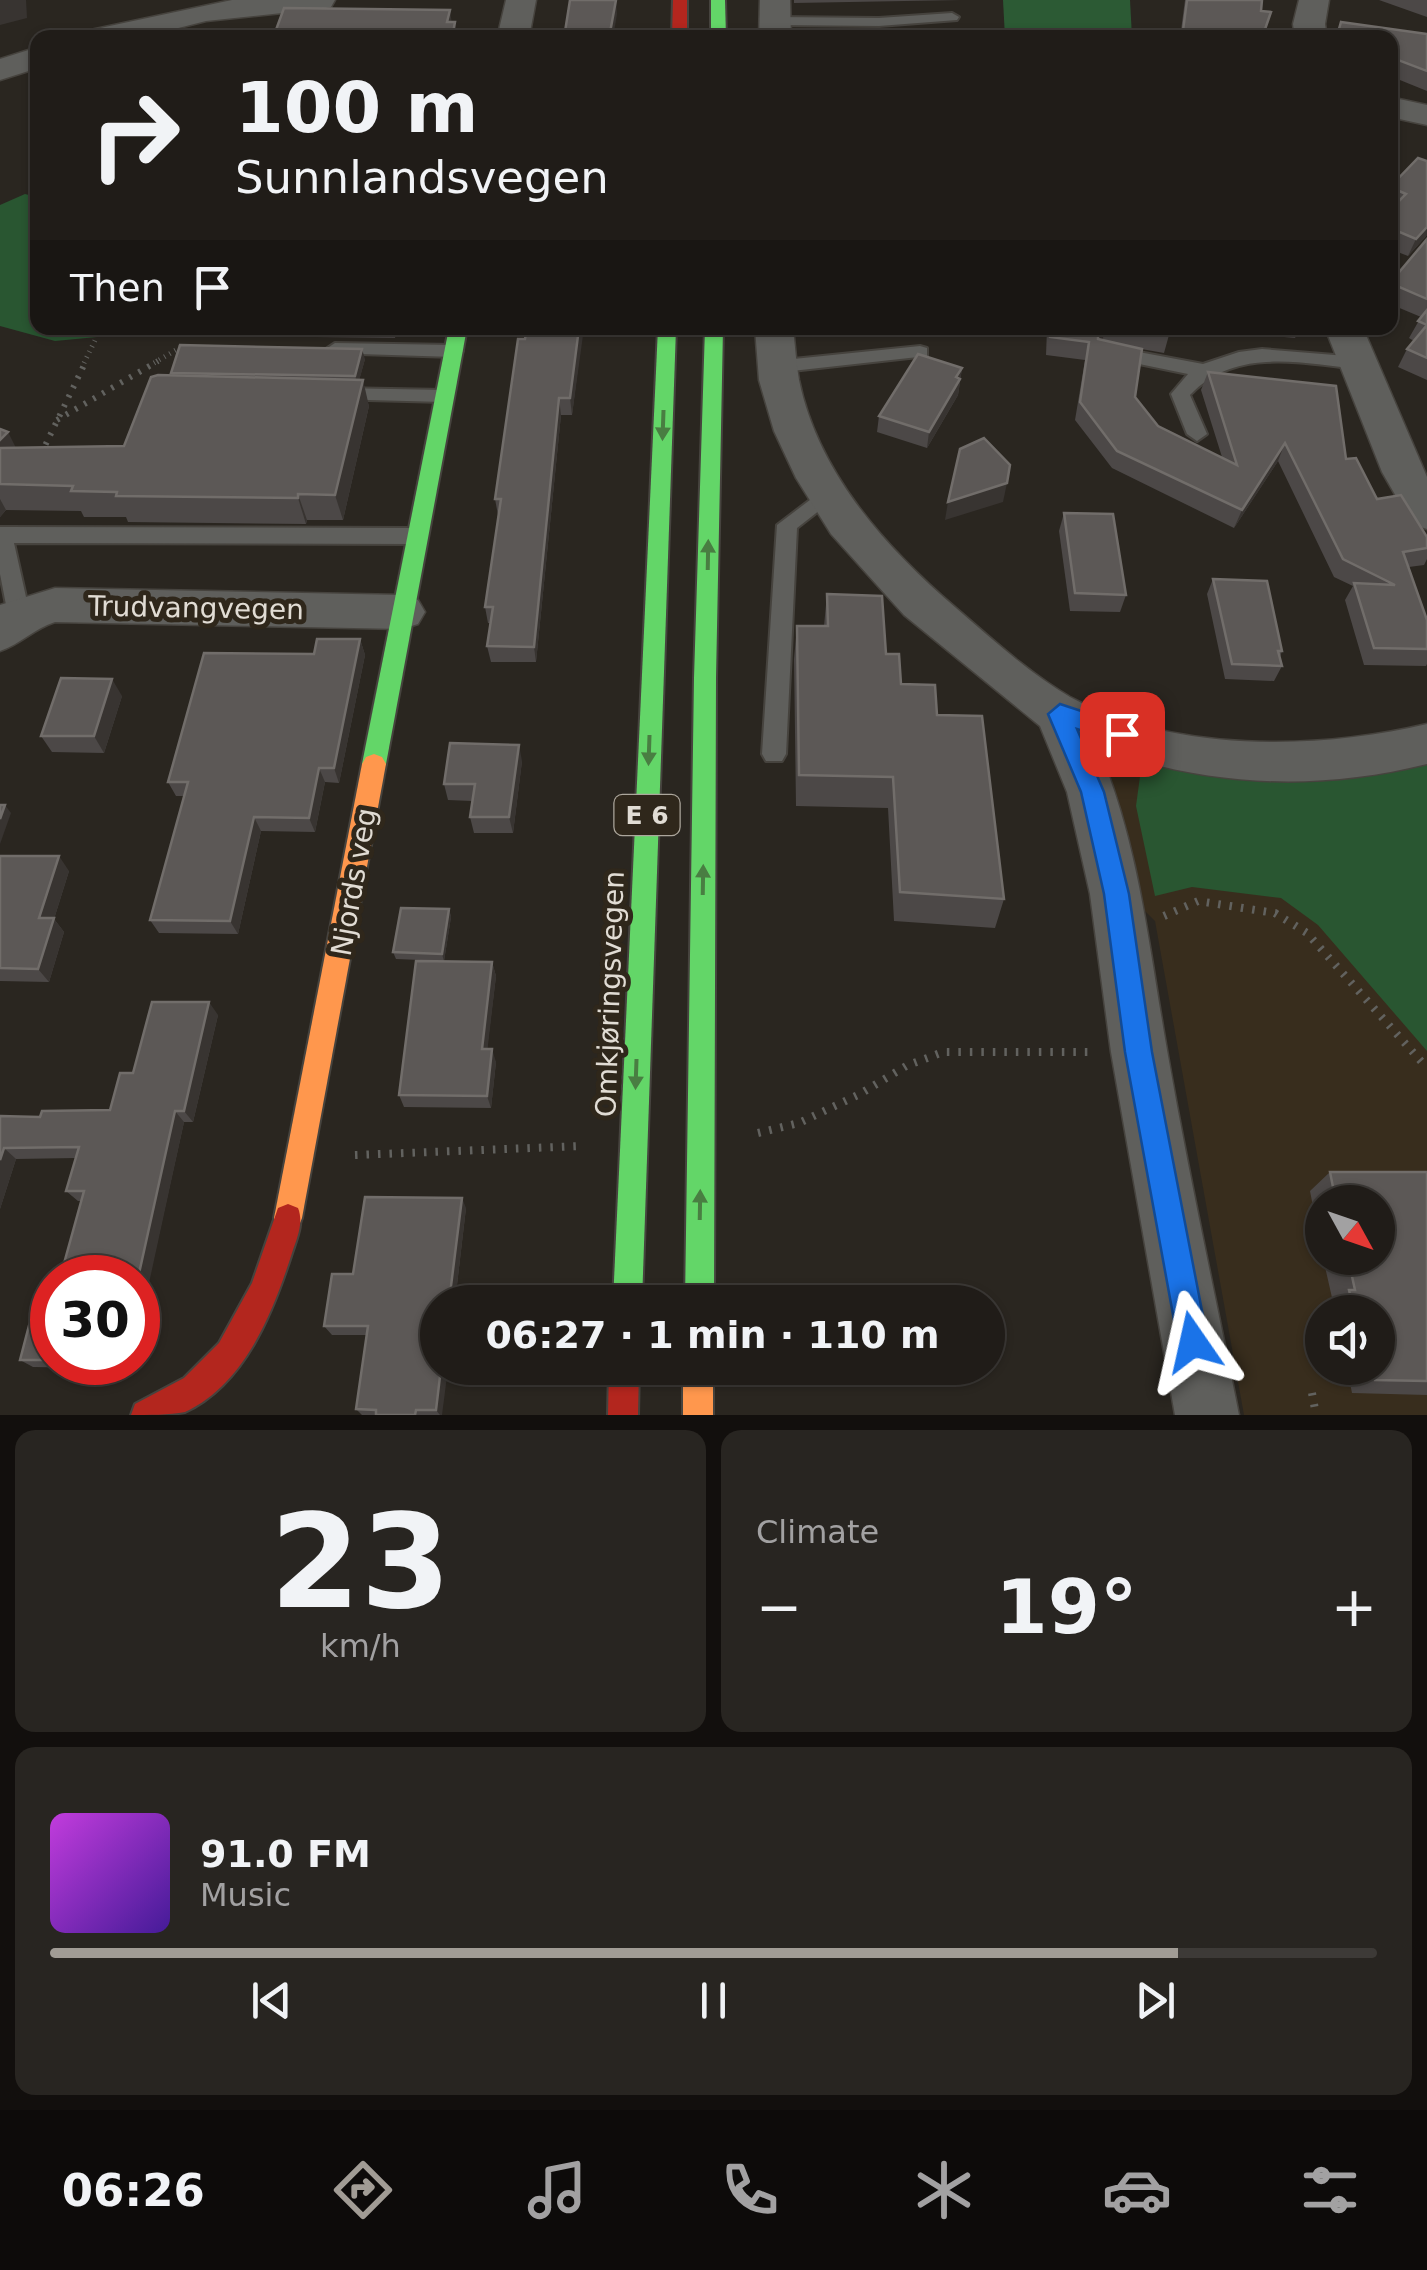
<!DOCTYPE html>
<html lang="en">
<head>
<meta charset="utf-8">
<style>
	:root { --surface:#201c18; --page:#282521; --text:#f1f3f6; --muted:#a2a1a2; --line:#3d3a37; --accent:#a19c95 }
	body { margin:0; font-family:"DejaVu Sans",sans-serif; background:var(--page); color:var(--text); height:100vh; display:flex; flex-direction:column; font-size:38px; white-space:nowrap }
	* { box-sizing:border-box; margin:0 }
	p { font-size:32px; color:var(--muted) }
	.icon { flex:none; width:55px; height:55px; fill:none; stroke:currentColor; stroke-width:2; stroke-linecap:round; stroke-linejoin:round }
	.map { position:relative; height:1415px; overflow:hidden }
	.drawer { display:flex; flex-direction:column; gap:15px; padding:15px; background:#120f0d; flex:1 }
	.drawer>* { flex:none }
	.hud { position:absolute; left:30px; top:30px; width:1368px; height:305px; border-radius:20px; box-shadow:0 2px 8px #0004,0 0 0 2px var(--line); background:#201c18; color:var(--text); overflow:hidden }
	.needle { width:65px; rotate:130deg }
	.controls { position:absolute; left:1305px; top:1185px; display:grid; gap:20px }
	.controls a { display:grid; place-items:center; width:90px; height:90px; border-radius:50%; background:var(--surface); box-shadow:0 2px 8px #0004,0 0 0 2px var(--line); font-size:50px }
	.speed { position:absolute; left:30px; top:1255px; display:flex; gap:20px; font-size:50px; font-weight:700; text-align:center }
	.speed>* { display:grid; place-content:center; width:130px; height:130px; border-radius:50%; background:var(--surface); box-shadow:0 2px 8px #0004,0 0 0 2px var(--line); line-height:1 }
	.speed .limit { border:15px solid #d22; background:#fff; color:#111 }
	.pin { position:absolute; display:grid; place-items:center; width:85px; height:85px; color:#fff; margin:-42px; border-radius:20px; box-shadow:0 5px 15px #0006 }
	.me { position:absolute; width:110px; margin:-55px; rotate:349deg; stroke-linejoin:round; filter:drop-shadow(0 0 8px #0008) }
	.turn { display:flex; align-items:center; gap:35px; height:210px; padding:0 40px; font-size:45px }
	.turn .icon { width:130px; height:130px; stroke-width:2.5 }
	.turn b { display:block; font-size:70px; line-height:85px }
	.then { display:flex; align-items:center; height:95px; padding:0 40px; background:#0003; gap:20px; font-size:38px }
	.big { font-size:75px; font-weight:800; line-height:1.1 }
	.drawer .widget { flex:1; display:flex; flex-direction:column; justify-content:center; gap:15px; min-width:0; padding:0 35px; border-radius:20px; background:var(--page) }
	.drawer .dial { align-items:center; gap:0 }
	.dial b { font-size:130px; line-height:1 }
	.song { display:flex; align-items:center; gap:30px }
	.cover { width:120px; height:120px; border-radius:15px; background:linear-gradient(135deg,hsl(290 70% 55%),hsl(260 70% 35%)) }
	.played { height:10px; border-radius:5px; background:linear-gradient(90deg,var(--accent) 85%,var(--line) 85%) }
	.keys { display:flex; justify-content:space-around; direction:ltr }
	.heat { display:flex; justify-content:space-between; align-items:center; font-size:55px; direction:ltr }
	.drawer .tiles { flex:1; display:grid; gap:15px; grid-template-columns:1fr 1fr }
	.widget:last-child { grid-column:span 2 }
	.trip { position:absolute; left:420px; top:1285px; width:585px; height:100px; border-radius:50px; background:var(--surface); box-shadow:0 2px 8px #0004,0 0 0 2px var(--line); font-weight:800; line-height:100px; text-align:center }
	.tabs { display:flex; height:160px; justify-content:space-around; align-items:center; background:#0d0b0a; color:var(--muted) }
	.tabs .icon { width:70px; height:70px }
	.tabs .active { color:var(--accent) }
	.tabs b { font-size:45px; color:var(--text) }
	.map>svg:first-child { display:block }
	.built { fill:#382d1d; fill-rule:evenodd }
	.green { fill:#295631 }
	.forest { fill:#2c5a34 }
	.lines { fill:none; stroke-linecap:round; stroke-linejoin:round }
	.lane-casing { stroke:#46433e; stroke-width:4 }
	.street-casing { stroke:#46433e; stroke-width:3 }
	.fast-casing { stroke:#46433e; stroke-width:4 }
	.slow-casing { stroke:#46433e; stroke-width:4 }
	.jam-casing { stroke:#46433e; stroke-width:4 }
	.path-far2 { stroke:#62625f; stroke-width:5; stroke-dasharray:1 5; stroke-linecap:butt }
	.path-far1 { stroke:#62625f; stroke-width:6; stroke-dasharray:2.5 8; stroke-linecap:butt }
	.path { stroke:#62625f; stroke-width:8; stroke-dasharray:2.5 9; stroke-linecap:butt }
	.lane { fill:#5f5f5c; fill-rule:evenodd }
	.street { fill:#5f5f5c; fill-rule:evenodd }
	.fast { fill:#63d668; fill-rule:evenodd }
	.slow { fill:#ff974d; fill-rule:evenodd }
	.jam { fill:#b3261e; fill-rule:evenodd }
	.wall { fill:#4c4847 }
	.shaded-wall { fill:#383431 }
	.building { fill:#5c5856; stroke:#716d6a; stroke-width:2.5 }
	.oneway { fill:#497e42 }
	.route { fill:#1a73e8; stroke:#114b97; stroke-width:2.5 }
	.labels { text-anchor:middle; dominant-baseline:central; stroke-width:10; stroke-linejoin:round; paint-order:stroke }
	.shield { fill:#2f271b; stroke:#aca69c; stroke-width:2.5 }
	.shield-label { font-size:25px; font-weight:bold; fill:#e1dcd4 }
	.street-label { font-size:28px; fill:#e1dcd4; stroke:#2f271b }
</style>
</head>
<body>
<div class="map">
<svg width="1427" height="1415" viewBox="0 0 1427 1415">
	<rect width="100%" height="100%" fill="#2a2620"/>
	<path class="built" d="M1093,729l60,18h274v668h-183l-89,-494 -30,-30zM1322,1202h56v56h-56zM1322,1312h56v56h-56z"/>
	<g class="green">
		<polygon points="25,194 37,197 38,328 101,328 97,337 55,341 0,326 0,205"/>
		<path d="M1427,761v290l-109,-126 -37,-27 -89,-11 -37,9 -19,-90 5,-37c39,-9 62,4 100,9 68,9 121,1 186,-17z"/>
	</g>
	<polygon class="forest" points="1003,0 1130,0 1132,37 1005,37"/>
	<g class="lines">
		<g class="lane-casing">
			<g id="lane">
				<polygon points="952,13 959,17 957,20 879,26 775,25 768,21 775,17 879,18"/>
				<polygon points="335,343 454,345 463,351 454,357 328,353 326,349"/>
				<polygon points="920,346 927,348 927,356 774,373 765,367 774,361"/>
				<path d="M1112,347l91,17 36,-12 23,-3 97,8 9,6 -9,6c-59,-6 -124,-22 -169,26l17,39 -10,7 -10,-7 -16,-40 17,-20 -83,-17 -2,-4z"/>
				<polygon points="338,388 444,390 454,396 444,402 331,399 331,389"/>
				<polygon points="827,487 834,489 837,494 834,499 797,528 786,754 782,761 766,761 762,754 777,525"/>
				<polygon points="0,527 417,528 427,536 417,544 14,543 30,615 19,623 8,615 0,574"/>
			</g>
		</g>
		<g class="street-casing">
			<g id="street">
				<polygon points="232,0 335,0 331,7 320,9 206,21 139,38 82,38 86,31"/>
				<polygon points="506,0 536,0 529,38 497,38"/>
				<polygon points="760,0 790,0 791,38 759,38"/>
				<polygon points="1299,0 1329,0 1325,24 1327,38 1295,38 1293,24"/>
				<polygon points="38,47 38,68 0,80 0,59"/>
				<polygon points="1390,97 1427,105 1427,125 1390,117"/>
				<path d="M755,328h38c2,17 3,35 6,52 19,93 87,168 157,228 35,30 74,66 114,89 103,56 247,53 357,27v40c-113,28 -219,22 -329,-16 41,96 51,200 69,302 21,122 48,244 72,365h-64l-64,-363 -21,-158 -23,-102 -27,-66 -136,-111 -73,-81 -35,-56 -22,-47 -15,-51z"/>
				<polygon points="1325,328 1363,328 1427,477 1427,529 1412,524 1382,472"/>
				<path d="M55,588l347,7 16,5 7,12 -7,12 -16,5 -347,-7c-22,7 -34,22 -55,29v-46z"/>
			</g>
		</g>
		<g class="fast-casing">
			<g id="fast">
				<polygon points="711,0 725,0 726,38 711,38"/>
				<polygon points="449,328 467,328 386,764 382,771 374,774 366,771 362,764"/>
				<polygon points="658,328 676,328 642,1302 613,1302"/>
				<polygon points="705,328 723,328 716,678 714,1302 685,1302 694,678"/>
			</g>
		</g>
		<g class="slow-casing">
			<g id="slow">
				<polygon points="374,754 382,757 386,764 302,1218 298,1228 288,1232 278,1228 274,1218 362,764 366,757"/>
				<rect x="683" y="1368" width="30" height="47"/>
			</g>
		</g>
		<g class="jam-casing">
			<g id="jam">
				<polygon points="673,0 687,0 687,38 672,38"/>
				<path d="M288,1204l10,4c6,15 -1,30 -6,45 -19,59 -47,131 -107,159 -15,3 -38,3 -54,3l4,-11 49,-26 35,-35 33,-60 26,-75z"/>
				<polygon points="609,1368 639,1368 638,1415 608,1415"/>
			</g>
		</g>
		<g class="path-far2">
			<polyline points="84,363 101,328"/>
			<polyline points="154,363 181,347"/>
		</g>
		<g class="path-far1">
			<polyline points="57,420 158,361"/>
			<polyline points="41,454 86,361"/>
		</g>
		<g class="path">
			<polyline points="1164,916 1198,901 1275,913 1307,933 1427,1068"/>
			<polyline points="758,1133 799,1123 860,1094 906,1066 943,1052 1093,1052"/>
			<polyline points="355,1155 582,1146"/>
			<polyline points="1312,1393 1316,1415"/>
		</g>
		<use href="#lane" class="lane"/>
		<use href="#street" class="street"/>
		<use href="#fast" class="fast"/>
		<use href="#slow" class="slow"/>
		<use href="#jam" class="jam"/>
	</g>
	<g class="wall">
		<polygon points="794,0 961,0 794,3"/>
		<polygon points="1185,0 1262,0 1261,11 1271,12 1263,38 1180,38"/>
		<polygon points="1379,0 1427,0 1427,17"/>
		<polygon points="1341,22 1427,34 1427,91 1390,76 1390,38 1335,38"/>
		<polygon points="1427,161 1427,235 1408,256 1390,249 1390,211 1392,208 1390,207 1390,187"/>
		<polygon points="1427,239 1427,380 1398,367 1407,349 1414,341 1409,338 1421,317 1390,304 1390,281"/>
		<polygon points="159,328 397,328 395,338 162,335"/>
		<polygon points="839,328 1169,328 1169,335 1164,353 1130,347 1135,397 1158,426 1222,457 1201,390 1208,372 1346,459 1377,499 1427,537 1427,559 1424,565 1409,567 1427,620 1427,664 1426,666 1364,665 1345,600 1353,586 1334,577 1278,461 1234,528 1112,468 1075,420 1085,360 1046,355 1047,329 964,328 963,333 839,332"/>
		<polygon points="1249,328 1300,328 1295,338 1250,334"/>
		<polygon points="582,336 572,415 561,415 536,662 491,662 487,646 491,623 488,623 485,607 498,515 495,499 525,339"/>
		<polygon points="365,359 359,380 369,406 343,520 307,520 306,524 128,522 126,517 84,517 81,511 6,510 0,517 0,429 16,448 124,446 172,375 171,373"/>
		<polygon points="962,368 958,395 927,448 877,432 879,416"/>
		<polygon points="1064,513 1126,595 1120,612 1070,611 1059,531"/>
		<polygon points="1213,579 1282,651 1280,657 1282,666 1274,681 1225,679 1207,594"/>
		<polygon points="827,594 886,654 901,684 937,715 1004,899 995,928 894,921 888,808 796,806 794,659 797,626 824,626"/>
		<polygon points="360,639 365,655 339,783 325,782 315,832 261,831 238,934 159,933 150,920 184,796 176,796 168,782 314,654"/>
		<polygon points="122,696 104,753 52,752 41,736"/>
		<polygon points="522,761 513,833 474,833 470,817 472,801 448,800 444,784"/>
		<polygon points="0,856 69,871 54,919 64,932 49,982 0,981"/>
		<polygon points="449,909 451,917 444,961 396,959 393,952"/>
		<polygon points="492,962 496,976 487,1049 496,1062 491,1108 404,1107 399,1095"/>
		<polygon points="218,1015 193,1122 184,1122 138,1329 138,1278 81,1201 78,1201 66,1191 76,1158 16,1159 0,1209 0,1116 40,1117 110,1110 133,1073"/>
		<polygon points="1330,1172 1427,1172 1427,1395 1352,1393 1347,1368 1378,1368 1378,1312 1329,1312 1328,1306 1333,1302 1323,1258 1378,1258 1378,1202 1322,1202 1322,1253 1310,1191"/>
		<polygon points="466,1208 455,1302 438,1302 442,1415 362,1415 356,1409 367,1335 332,1335 324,1326 353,1274"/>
		<polygon points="52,1307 52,1362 92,1362 91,1368 33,1367 20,1360 50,1315"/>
	</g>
	<g class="shaded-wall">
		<polygon points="0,0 26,0 27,18 0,25"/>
		<polygon points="616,0 617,14 613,38 609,38"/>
		<polygon points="450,10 453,32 455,22 457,38 449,38 447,22"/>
		<polygon points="1427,227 1427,235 1408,256 1416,239"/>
		<polygon points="579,328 584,328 572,415 570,398"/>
		<polygon points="1098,328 1106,328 1102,341 1093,345"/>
		<polygon points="362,349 365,359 358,385 355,376"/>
		<polygon points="962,368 958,395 927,448 929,432"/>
		<polygon points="363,380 369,406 343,520 335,495"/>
		<polygon points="559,398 561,415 536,662 534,647"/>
		<polygon points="8,432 21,458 0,464 0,440"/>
		<polygon points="1285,443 1278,461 1234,528 1242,510"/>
		<polygon points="1007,483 1003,502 945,520 948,502"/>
		<polygon points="298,494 307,520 306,524 298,498"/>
		<polygon points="0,499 6,510 0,517"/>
		<polygon points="360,639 365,655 339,783 334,768"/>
		<polygon points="112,679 122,696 104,753 94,736"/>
		<polygon points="519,745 522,761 513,833 509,817"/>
		<polygon points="319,768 325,782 315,832 309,818"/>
		<polygon points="5,805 11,813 0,844 0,819"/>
		<polygon points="254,817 261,831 238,934 230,921"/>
		<polygon points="59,856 69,871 54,919 64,932 49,982 38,969 39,918"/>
		<polygon points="449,909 451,917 444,961 442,954"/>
		<polygon points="492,962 496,976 486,1062 482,1049"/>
		<polygon points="209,1002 218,1015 193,1122 184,1111"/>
		<polygon points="492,1049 496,1062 491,1108 487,1096"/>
		<polygon points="175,1111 184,1122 139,1329 138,1328 138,1278"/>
		<polygon points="4,1148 16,1159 0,1209 0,1160"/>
		<polygon points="462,1198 466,1208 455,1302 449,1302"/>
		<polygon points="441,1368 448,1368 442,1415 440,1415 436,1410"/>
	</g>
	<g class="building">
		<polygon points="570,0 616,0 609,38 564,38"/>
		<polygon points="1187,0 1262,0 1261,11 1271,12 1262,38 1182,38"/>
		<polygon points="284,8 450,10 447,22 455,22 452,38 273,38"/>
		<polygon points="1341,22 1427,34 1427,71 1390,57 1390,38 1342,38 1337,36"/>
		<polygon points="1418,158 1427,161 1427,227 1416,239 1390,228 1390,210 1406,194 1390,187"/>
		<polygon points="1427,239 1427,299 1390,283"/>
		<polygon points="1427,310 1427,325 1418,321"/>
		<polygon points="1427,325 1427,358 1407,349"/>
		<polygon points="527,328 579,328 570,398 559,398 534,647 487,646 493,607 485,607 501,499 495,499 518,339 525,339"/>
		<polygon points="1050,328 1098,328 1098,339 1142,349 1135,397 1158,426 1237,465 1208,372 1336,386 1346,459 1356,458 1377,499 1401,495 1427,537 1427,548 1403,552 1427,620 1427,649 1374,648 1354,583 1395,585 1343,559 1285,443 1242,510 1117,451 1080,402 1089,342 1050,337"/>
		<polygon points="1130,328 1169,328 1169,335"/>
		<polygon points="180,345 362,349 355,376 171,373"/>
		<polygon points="918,354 962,368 956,377 960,379 929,432 879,416"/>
		<polygon points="158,375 363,380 335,495 298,494 298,498 116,496 117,492 71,491 73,486 0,484 0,448 124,446 151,377"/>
		<polygon points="0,429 8,432 0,440"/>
		<polygon points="984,438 1010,465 1007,483 948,502 960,449"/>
		<polygon points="1064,513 1113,514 1126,595 1075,593"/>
		<polygon points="1213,579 1267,581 1282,651 1278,651 1282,666 1232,664"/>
		<polygon points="827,594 882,596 886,654 899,654 901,684 935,685 937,715 982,716 1004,899 900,892 893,777 799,775 797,626 828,626"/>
		<polygon points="317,639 360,639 334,768 319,768 309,818 254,817 230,921 150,920 188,782 168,782 204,653 314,654"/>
		<polygon points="61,678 112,679 94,736 41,736"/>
		<polygon points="450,743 519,745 509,817 470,817 475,784 444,784"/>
		<polygon points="0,805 5,805 0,819"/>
		<polygon points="0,856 59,856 39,918 54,918 38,969 0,968"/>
		<polygon points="401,908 449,909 442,954 393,952"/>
		<polygon points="416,961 492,962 482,1049 492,1049 487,1096 399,1095"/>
		<polygon points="152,1002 209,1002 184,1111 175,1111 138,1278 60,1278 84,1191 66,1191 79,1147 4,1148 0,1160 0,1116 40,1117 42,1111 110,1110 120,1073 133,1073"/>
		<polygon points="1330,1172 1427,1172 1427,1381 1375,1380 1373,1368 1378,1368 1378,1312 1354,1312 1349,1290 1355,1290 1348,1258 1378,1258 1378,1202 1336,1202"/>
		<polygon points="365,1197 462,1198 449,1302 438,1302 438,1368 441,1368 436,1410 416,1410 415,1415 376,1415 376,1410 356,1409 368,1326 324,1326 332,1274 353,1274"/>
		<polygon points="52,1307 52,1360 20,1360 32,1314 50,1315"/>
	</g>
	<defs><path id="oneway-solid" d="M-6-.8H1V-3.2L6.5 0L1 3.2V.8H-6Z" transform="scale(2.5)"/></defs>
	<g class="oneway">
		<use href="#oneway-solid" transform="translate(663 425) rotate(92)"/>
		<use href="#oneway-solid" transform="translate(708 555) rotate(-89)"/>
		<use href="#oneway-solid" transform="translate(649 750) rotate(92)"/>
		<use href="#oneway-solid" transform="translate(703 880) rotate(-89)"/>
		<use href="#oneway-solid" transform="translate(636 1074) rotate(92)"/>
		<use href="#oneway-solid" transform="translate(700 1205) rotate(-89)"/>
	</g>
	<polygon class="route" points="1060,704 1130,727 1133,734 1130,740 1122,743 1077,729 1104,792 1129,894 1152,1052 1208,1342 1204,1353 1193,1357 1183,1353 1178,1342 1125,1052 1104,894 1081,792 1048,714"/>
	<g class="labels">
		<rect class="shield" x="614.5" y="795" width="65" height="40" rx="8"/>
		<g class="shield-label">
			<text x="647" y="815">E 6</text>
		</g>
		<g class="street-label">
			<text transform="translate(196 608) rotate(1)">Trudvangvegen</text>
			<text transform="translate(354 882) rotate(-80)">Njords veg</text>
			<text transform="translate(610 994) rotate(-88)">Omkjøringsvegen</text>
		</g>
	</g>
</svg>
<div class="controls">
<a><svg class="needle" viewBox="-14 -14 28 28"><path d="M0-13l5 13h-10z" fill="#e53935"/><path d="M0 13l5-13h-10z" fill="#a2a1a2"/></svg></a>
<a><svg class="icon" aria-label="sound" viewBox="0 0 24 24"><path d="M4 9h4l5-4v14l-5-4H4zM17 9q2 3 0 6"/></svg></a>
</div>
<div class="speed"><div class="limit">30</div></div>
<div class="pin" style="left:1122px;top:734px;background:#d93025"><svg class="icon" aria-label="arrive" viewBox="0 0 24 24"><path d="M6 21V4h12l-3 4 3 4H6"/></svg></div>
<svg class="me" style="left:1193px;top:1342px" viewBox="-20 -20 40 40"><path d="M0-17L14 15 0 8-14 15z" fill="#1a73e8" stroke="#fff" stroke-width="4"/></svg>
<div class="trip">06:27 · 1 min · 110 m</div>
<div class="hud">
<div class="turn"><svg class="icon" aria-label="right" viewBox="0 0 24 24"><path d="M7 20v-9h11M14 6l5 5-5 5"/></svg><div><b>100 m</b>Sunnlandsvegen</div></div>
<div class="then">Then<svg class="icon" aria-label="arrive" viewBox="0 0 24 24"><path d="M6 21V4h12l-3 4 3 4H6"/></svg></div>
</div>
</div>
<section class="drawer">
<div class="tiles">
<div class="widget dial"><b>23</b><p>km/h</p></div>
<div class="widget"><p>Climate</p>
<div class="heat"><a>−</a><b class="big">19°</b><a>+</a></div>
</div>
<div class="widget">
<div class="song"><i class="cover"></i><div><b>91.0 FM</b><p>Music</p></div></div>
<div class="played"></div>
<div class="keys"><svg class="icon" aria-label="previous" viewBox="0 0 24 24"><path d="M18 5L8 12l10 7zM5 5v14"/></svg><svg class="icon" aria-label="pause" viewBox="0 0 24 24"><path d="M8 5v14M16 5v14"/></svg><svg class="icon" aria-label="next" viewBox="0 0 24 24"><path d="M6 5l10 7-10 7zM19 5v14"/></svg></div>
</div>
</div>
</section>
<nav class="tabs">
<b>06:26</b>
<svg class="icon active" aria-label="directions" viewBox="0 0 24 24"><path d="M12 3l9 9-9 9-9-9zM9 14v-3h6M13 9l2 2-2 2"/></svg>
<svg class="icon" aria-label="music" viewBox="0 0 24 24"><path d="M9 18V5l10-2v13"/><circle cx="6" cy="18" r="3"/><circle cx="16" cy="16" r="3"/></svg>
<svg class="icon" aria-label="phone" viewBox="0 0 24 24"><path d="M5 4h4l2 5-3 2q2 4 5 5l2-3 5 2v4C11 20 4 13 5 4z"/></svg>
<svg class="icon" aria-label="climate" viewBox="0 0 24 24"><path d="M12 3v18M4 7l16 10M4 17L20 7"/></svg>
<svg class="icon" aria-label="car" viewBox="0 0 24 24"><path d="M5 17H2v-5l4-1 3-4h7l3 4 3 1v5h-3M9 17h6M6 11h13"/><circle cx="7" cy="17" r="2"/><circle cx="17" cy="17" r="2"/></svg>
<svg class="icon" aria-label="filters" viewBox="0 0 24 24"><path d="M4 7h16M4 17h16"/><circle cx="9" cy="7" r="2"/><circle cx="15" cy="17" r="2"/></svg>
</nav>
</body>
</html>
